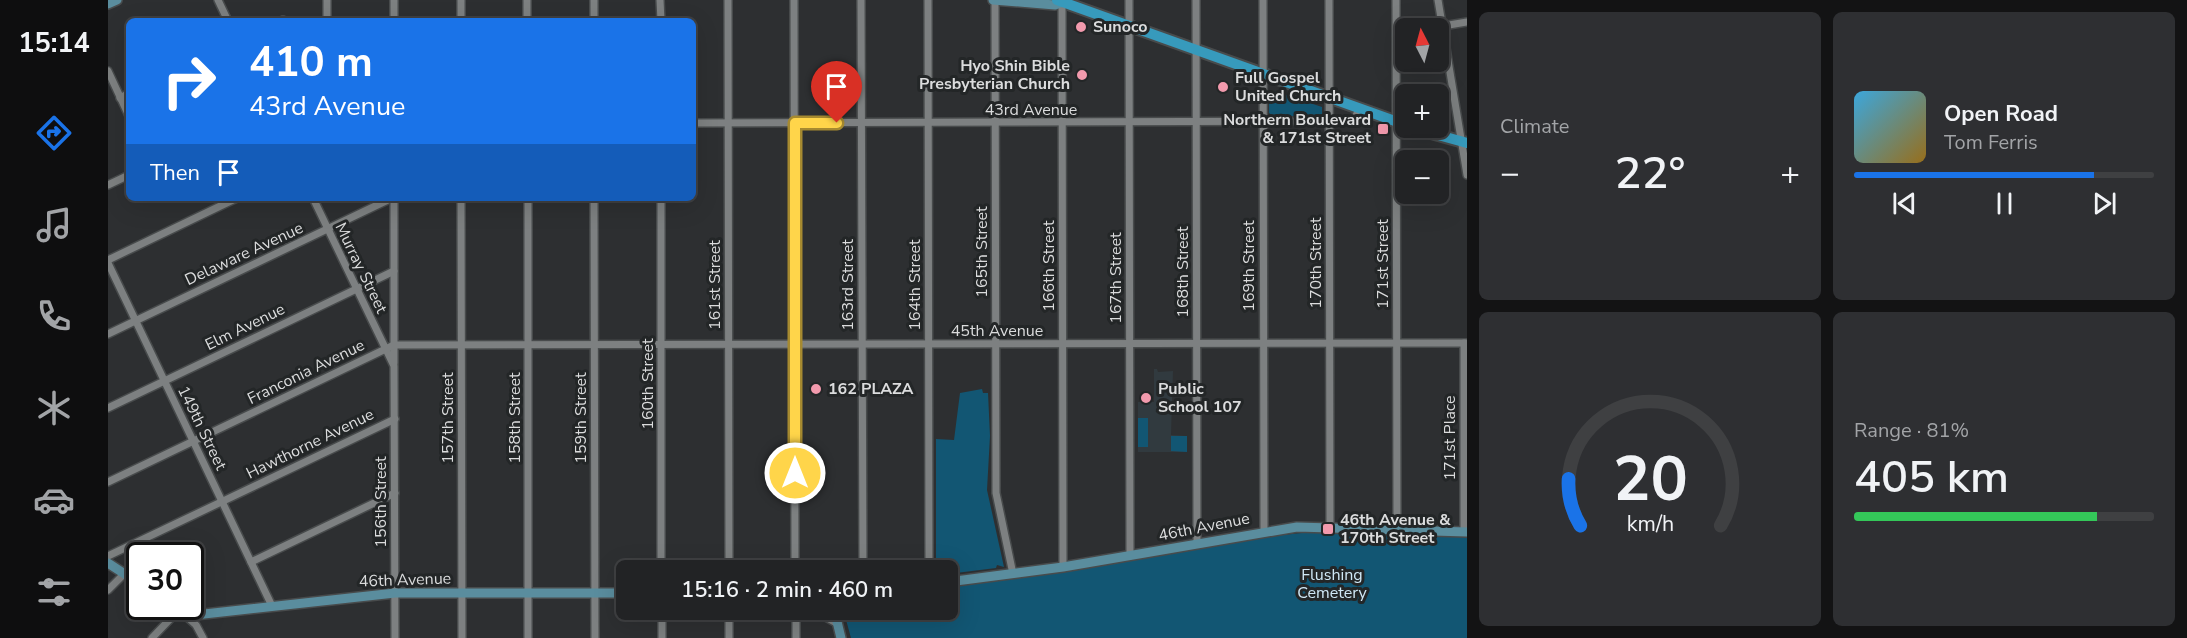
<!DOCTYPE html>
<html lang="en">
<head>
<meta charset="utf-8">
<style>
	:root { --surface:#222325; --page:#2e2f32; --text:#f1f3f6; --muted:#a2a4a7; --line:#3f4042; --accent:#1a73e8 }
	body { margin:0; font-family:"Nunito Sans",sans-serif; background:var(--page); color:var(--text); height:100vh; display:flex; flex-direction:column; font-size:22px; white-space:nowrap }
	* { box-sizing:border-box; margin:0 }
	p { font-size:20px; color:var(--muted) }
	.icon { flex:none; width:33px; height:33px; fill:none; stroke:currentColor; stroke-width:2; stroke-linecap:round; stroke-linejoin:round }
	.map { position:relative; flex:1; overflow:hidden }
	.panel { display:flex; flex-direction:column; gap:12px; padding:12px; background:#131314; width:720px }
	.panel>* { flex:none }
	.guide { position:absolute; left:18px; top:18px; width:570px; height:183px; border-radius:9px; box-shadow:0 6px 24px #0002,0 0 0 2px var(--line); background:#1a73e8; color:#fff; overflow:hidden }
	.needle { width:39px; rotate:354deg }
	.tools { position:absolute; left:1287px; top:18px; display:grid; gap:12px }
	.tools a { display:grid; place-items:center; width:54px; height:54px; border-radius:9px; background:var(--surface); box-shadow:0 6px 24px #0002,0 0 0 2px var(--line); font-size:30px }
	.speed { position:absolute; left:18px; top:542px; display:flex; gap:12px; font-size:30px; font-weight:700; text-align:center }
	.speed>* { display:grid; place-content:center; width:78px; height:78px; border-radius:50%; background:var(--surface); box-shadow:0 6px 24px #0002,0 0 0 2px var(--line); line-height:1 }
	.speed .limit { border:3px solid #111; border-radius:9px; background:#fff; color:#111 }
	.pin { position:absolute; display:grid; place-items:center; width:51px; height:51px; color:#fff; margin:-62px -26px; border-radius:50% 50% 50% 0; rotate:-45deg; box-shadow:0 0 6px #0007 }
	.pin .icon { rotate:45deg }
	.me { position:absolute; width:66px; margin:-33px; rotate:0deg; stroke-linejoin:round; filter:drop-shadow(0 0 4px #0008) }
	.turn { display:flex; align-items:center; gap:21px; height:126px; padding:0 24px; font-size:27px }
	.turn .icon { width:78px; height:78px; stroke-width:2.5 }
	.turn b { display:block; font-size:42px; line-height:51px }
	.then { display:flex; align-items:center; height:57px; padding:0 24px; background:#0003; gap:12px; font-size:22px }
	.big { font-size:45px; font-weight:600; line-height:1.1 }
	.panel .widget { flex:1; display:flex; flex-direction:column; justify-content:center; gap:9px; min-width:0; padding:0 21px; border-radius:9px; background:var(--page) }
	.panel .dial { align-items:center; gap:0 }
	.dial svg { height:156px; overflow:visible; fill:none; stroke:var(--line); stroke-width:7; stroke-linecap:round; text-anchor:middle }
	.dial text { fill:var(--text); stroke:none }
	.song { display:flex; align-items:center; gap:18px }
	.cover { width:72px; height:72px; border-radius:9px; background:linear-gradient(135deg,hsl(200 70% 55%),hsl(40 70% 35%)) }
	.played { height:6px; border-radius:3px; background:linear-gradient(90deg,var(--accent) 80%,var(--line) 80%) }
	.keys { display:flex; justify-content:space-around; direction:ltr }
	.heat { display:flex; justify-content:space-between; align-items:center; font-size:33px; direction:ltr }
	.charge { height:9px; border-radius:4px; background:linear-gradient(90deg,#34c759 81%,var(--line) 0) }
	.panel .tiles { flex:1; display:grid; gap:12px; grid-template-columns:repeat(2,1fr) }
	.trip { position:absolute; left:508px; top:560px; width:342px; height:60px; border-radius:9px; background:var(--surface); box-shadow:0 6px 24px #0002,0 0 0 2px var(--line); font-weight:600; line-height:60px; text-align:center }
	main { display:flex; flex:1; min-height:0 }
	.tabs { display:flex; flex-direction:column; width:108px; justify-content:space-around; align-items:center; background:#0e0e0f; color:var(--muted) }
	.tabs .icon { width:42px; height:42px }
	.tabs .current { color:var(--accent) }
	.tabs b { font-size:27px; color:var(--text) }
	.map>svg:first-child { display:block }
	.built { fill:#313a3f }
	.green { fill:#125673 }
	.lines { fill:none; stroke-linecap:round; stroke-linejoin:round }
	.street-casing { stroke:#484b4c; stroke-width:10 }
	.secondary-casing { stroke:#484b4c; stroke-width:12 }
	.primary-casing { stroke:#484b4c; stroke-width:14 }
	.street { stroke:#7d8081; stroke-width:7 }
	.secondary { stroke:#5a8d9e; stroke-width:9 }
	.primary { stroke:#379abc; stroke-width:10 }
	.route-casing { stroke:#a68a30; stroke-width:15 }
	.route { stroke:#ffd54a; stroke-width:10 }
	.poi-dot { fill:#f29aad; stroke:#232627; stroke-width:2 }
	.labels { text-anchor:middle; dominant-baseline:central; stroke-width:6; stroke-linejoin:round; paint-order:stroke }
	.poi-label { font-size:16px; font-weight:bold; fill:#dbdcdd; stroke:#232627; text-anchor:start }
	.street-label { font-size:16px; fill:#dbdcdd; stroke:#232627 }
	.park-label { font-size:16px; fill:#d0e8f6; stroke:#232627 }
</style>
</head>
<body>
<main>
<nav class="tabs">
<b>15:14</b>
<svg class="icon current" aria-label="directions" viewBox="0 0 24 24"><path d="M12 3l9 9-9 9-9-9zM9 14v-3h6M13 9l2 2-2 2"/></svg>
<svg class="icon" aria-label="music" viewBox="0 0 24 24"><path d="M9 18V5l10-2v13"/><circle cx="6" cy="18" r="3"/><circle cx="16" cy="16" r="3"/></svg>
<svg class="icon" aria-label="phone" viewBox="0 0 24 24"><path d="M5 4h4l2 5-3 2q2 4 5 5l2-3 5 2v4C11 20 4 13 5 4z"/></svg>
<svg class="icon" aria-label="climate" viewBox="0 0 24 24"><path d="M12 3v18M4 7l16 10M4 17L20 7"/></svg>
<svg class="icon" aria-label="car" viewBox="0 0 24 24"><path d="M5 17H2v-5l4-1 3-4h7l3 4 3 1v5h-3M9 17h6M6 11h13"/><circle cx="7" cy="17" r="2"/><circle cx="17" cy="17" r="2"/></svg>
<svg class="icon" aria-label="filters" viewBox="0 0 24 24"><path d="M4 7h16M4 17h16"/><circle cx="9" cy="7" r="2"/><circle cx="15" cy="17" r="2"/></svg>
</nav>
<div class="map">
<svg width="1359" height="638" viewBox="0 0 1359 638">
	<rect width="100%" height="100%" fill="#2d2f31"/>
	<polygon class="built" points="1046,369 1049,369 1050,372 1065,371 1063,435 1079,436 1079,452 1030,452 1030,402 1046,402"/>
	<g class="green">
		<polygon points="1166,91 1214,107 1214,116 1165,116 1161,113 1161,93"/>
		<polygon points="874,389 875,393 880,393 882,436 879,490 896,567 889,565 888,568 840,574 840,570 828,570 828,439 846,440 852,393"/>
		<rect x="1030" y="418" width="10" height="29"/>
		<polygon points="1063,436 1079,436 1079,452 1063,451"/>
		<polygon points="1223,530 1359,536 1359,638 743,638 737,616 745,609 840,609 840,587 1154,537"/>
	</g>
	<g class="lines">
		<g class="street-casing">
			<g id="street">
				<polyline points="110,0 120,21"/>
				<polyline points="219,0 219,21"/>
				<polyline points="286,0 286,21"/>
				<polyline points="353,0 353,21"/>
				<polyline points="486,0 486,21"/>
				<polyline points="552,0 553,21"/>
				<polyline points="620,0 621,570"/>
				<polyline points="686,0 687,570"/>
				<polyline points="753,0 755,570"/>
				<polyline points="820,0 821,570"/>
				<polyline points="887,0 888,493 905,574"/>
				<polyline points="954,0 955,567"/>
				<polyline points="1021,0 1022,556"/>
				<polyline points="1088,0 1089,544"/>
				<polyline points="1155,0 1156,531"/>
				<polyline points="1221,0 1222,526"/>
				<polyline points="1288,0 1289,529"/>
				<polyline points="1330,0 1359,175"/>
				<polyline points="174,21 175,20"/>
				<polyline points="419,21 419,0"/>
				<polyline points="1335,26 1359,22"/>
				<polyline points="0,71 21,116"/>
				<polyline points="12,98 21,93"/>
				<polyline points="585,123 1246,121 1251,108"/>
				<polyline points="0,185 21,175"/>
				<polyline points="205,198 286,366 287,638"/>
				<polyline points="353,198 354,638"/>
				<polyline points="420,198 420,638"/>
				<polyline points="486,198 487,638"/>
				<polyline points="0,260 129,198"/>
				<polyline points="0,263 164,606"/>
				<polyline points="0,334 284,198"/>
				<polyline points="1356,343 1356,532"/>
				<polyline points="286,363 286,198"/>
				<polyline points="0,408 286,271"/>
				<polyline points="0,482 286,345 1359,343"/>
				<polyline points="0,556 287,419"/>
				<polyline points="143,562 287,493"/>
				<polyline points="553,570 553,198"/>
				<polyline points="0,590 16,574"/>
				<polyline points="554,609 554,638"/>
				<polyline points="621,609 621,638"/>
				<polyline points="688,609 688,638"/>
				<polyline points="703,609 730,624"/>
				<polyline points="44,638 65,616 78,616 88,625 95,638"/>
			</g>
		</g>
		<g class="secondary-casing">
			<g id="secondary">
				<polyline points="885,0 947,5 955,2"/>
				<polyline points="0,4 9,0"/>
				<polyline points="0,563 32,584"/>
				<polyline points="840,582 955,567 1189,527 1359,532"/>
				<polyline points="64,606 78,616 287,593 519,593"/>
				<polyline points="726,609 733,638"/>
				<polyline points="728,619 735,609"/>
			</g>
		</g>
		<g class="primary-casing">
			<g id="primary">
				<polyline points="949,0 1298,125"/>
				<polyline points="1305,128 1359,143"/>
			</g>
		</g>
		<use href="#street" class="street"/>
		<use href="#secondary" class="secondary"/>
		<use href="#primary" class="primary"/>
	</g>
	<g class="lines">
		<g class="route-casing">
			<polyline id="route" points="687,473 687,123 729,123"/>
		</g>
		<use href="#route" class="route"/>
	</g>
	<g class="poi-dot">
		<circle cx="973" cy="27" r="6"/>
		<circle cx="974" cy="75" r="6"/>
		<circle cx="1115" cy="87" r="6"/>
		<rect x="1269" y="123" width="12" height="12" rx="3"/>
		<circle cx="708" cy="389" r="6"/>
		<circle cx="1038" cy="398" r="6"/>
		<rect x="1214" y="523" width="12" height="12" rx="3"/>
	</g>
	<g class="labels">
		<g class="poi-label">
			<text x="985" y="27">Sunoco</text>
			<text x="962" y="66" text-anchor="end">Hyo Shin Bible<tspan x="962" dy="18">Presbyterian Church</tspan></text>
			<text x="1127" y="78">Full Gospel<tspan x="1127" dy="18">United Church</tspan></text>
			<text x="1263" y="120" text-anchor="end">Northern Boulevard<tspan x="1263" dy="18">&amp; 171st Street</tspan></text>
			<text x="720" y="389">162 PLAZA</text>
			<text x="1050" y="389">Public<tspan x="1050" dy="18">School 107</tspan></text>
			<text x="1232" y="520">46th Avenue &amp;<tspan x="1232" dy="18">170th Street</tspan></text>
		</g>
		<g class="street-label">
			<text x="923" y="110">43rd Avenue</text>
			<text transform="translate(874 252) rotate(-90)">165th Street</text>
			<text transform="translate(136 254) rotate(-25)">Delaware Avenue</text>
			<text transform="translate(1208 263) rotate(-90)">170th Street</text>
			<text transform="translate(1275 264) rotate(-90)">171st Street</text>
			<text transform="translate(941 266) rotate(-90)">166th Street</text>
			<text transform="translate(1141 266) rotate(-90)">169th Street</text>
			<text transform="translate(253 268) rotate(64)">Murray Street</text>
			<text transform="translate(1075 272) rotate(-90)">168th Street</text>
			<text transform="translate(1008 278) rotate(-90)">167th Street</text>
			<text transform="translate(607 285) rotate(-90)">161st Street</text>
			<text transform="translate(740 285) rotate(-90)">163rd Street</text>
			<text transform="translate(807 285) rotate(-90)">164th Street</text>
			<text transform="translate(137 327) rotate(-26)">Elm Avenue</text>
			<text x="889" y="331">45th Avenue</text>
			<text transform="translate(198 372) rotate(-26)">Franconia Avenue</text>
			<text transform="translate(540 384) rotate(-90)">160th Street</text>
			<text transform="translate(340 418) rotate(-90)">157th Street</text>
			<text transform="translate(407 418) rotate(-90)">158th Street</text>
			<text transform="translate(473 418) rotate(-90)">159th Street</text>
			<text transform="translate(94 428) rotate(64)">149th Street</text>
			<text transform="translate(1342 438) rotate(-90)">171st Place</text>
			<text transform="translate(202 444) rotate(-26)">Hawthorne Avenue</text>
			<text transform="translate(273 502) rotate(-90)">156th Street</text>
			<text transform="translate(1096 527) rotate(-11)">46th Avenue</text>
			<text transform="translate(297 580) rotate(-2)">46th Avenue</text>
		</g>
		<g class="park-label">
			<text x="1224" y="575">Flushing<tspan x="1224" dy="18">Cemetery</tspan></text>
		</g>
	</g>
</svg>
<div class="tools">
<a><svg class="needle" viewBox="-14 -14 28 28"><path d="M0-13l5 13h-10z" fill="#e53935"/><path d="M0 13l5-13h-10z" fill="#a2a4a7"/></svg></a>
<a>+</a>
<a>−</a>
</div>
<div class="speed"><div class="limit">30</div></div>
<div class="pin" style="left:729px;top:123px;background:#d93025"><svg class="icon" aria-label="arrive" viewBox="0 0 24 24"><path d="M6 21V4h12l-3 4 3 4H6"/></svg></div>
<svg class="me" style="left:687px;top:473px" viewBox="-20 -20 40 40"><circle r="17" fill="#ffd54a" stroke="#fff" stroke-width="3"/><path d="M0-11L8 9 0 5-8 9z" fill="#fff"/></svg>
<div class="trip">15:16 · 2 min · 460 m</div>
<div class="guide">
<div class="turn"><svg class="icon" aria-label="right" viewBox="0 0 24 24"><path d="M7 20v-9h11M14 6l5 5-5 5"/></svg><div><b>410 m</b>43rd Avenue</div></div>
<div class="then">Then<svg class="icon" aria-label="arrive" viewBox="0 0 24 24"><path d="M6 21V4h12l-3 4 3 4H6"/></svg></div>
</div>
</div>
<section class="panel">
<div class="tiles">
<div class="widget"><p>Climate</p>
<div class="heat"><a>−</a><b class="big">22°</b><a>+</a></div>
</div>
<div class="widget">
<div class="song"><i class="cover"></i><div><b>Open Road</b><p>Tom Ferris</p></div></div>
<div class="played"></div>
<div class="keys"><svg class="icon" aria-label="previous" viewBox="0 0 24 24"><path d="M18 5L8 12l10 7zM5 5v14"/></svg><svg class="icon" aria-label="pause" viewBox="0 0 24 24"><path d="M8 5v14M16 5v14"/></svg><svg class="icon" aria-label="next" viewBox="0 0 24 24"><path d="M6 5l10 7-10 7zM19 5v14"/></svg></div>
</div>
<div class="widget dial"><svg viewBox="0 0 100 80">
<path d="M14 69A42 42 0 1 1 86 69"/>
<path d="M14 69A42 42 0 0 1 8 45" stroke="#1a73e8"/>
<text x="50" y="56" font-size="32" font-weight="700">20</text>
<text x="50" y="72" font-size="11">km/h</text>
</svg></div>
<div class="widget"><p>Range · 81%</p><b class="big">405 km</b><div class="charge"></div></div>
</div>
</section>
</main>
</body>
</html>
